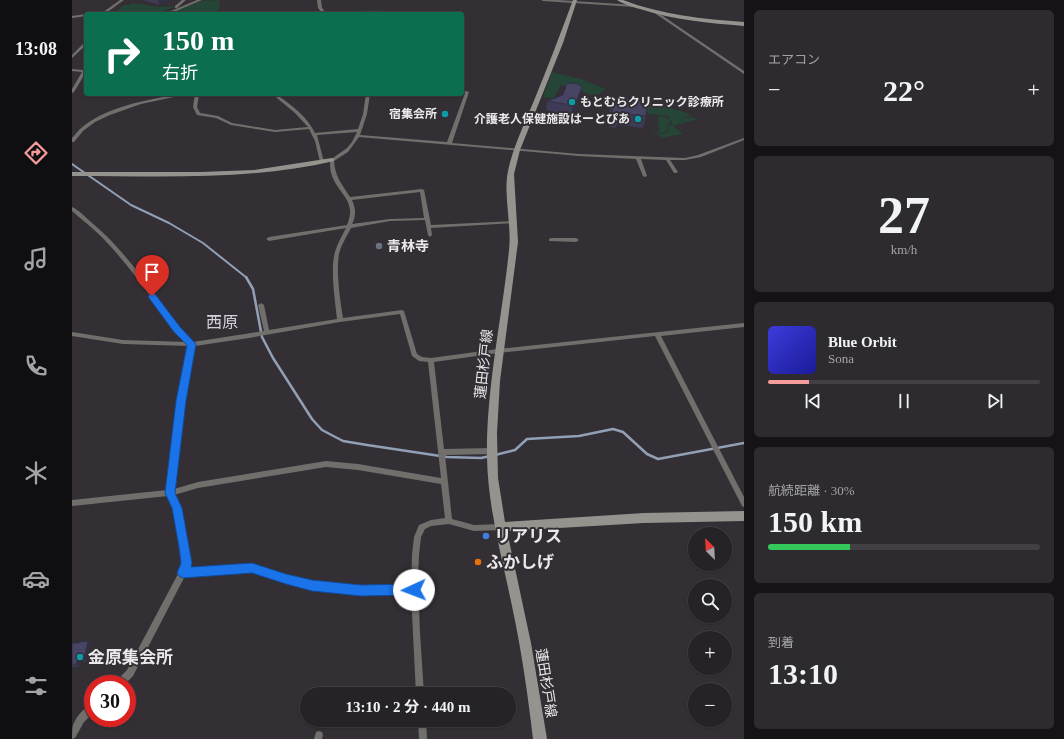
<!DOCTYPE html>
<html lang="ja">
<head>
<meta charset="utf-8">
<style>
	:root { --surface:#262328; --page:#2e2b30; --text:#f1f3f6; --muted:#a4a4a8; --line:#424045; --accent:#f59b9a }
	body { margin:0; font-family:"Times New Roman","Noto Sans JP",serif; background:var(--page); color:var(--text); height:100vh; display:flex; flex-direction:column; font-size:15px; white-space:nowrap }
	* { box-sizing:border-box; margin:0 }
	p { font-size:13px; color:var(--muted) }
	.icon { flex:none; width:22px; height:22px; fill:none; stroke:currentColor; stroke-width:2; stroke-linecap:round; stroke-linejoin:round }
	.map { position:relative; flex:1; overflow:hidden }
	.sheet { display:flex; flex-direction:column; gap:10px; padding:10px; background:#151316; width:320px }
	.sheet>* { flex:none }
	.hud { position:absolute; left:12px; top:12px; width:380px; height:84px; border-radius:4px; box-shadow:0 1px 3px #0004,0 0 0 1px var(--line); background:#0b6e4f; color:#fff; overflow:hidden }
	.needle { width:26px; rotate:336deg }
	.tools { position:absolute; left:616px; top:527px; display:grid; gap:8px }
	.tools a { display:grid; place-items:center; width:44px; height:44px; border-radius:50%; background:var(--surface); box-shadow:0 1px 3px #0004,0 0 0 1px var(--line); font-size:20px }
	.speed { position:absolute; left:12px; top:675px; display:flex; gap:8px; font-size:20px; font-weight:700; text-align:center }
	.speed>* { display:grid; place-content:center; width:52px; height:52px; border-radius:50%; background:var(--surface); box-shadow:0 1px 3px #0004,0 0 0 1px var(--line); line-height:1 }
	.speed .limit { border:6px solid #d22; background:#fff; color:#111 }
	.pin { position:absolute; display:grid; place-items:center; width:34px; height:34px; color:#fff; margin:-41px -17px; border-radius:50% 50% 50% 0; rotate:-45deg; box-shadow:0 0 4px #0007 }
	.pin .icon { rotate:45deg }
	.me { position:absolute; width:44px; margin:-22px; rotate:268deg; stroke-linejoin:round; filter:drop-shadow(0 0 3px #0008) }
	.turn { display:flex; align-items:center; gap:14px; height:84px; padding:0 12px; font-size:18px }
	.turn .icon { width:52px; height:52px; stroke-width:2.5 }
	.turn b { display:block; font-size:28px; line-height:34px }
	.big { font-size:30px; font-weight:700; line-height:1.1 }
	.sheet .card { flex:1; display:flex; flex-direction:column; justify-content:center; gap:6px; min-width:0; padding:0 14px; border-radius:6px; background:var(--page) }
	.sheet .dial { align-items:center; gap:0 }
	.dial b { font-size:52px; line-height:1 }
	.song { display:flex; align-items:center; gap:12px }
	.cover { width:48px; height:48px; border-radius:6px; background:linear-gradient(135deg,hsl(240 70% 55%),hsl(240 70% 35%)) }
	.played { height:4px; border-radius:2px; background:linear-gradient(90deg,var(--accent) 15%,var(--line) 15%) }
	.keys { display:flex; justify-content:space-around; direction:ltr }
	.heat { display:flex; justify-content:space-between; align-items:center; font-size:22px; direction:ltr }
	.charge { height:6px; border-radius:3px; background:linear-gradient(90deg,#34c759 30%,var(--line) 0) }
	.trip { position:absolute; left:228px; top:687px; width:216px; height:40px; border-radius:20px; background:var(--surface); box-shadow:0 1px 3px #0004,0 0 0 1px var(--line); font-weight:700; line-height:40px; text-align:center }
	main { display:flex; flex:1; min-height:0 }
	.tabs { display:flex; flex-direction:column; width:72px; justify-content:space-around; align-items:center; background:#0f0e10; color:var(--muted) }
	.tabs .icon { width:28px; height:28px }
	.tabs .selected { color:var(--accent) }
	.tabs b { font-size:18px; color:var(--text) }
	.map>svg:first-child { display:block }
	.green { fill:#254536 }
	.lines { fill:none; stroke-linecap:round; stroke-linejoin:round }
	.stream-far1 { stroke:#92a0b6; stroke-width:2 }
	.stream { stroke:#92a0b6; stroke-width:2.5 }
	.street { fill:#716f6c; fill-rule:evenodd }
	.secondary { fill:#96938e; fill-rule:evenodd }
	.wall { fill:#3e3b56 }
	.shaded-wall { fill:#323046 }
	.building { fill:#484564; stroke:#323046 }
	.route { fill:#1a73e8; stroke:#114b97 }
	.culture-dot { fill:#0f9aa8; stroke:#332f35; stroke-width:1.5 }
	.worship-dot { fill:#6b7280; stroke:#332f35; stroke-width:1.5 }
	.shop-dot { fill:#3f7fe0; stroke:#332f35; stroke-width:1.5 }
	.food-dot { fill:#e8710a; stroke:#332f35; stroke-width:1.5 }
	.labels { text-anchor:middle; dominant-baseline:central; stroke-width:4; stroke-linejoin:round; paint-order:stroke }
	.far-poi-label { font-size:12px; font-weight:bold; fill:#ece9ed; stroke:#332f35; text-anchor:end }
	.poi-label { font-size:14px; font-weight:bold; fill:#ece9ed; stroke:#332f35; text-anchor:start }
	.street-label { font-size:14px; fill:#ece9ed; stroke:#332f35 }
	.quarter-label { font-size:16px; fill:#d5d0d7; stroke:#332f35 }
	.near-poi-label { font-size:17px; font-weight:bold; fill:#ece9ed; stroke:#332f35; text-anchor:start }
</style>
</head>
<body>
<main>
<nav class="tabs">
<b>13:08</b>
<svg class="icon selected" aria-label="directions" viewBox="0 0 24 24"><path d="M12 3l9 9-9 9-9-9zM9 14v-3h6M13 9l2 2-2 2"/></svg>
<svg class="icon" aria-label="music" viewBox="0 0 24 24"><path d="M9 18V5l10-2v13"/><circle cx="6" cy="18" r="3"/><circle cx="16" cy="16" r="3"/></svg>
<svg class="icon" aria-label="phone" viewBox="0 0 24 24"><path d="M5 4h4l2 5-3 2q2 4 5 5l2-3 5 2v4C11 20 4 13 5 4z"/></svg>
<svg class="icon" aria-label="climate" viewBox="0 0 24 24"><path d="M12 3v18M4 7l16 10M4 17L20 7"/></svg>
<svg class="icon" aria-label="car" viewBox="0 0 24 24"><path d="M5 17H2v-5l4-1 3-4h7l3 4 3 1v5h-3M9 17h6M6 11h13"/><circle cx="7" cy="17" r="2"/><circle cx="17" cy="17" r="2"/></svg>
<svg class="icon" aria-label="filters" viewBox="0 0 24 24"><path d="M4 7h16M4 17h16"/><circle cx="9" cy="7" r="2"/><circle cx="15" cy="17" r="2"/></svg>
</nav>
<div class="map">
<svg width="672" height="739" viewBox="0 0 672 739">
	<rect width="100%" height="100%" fill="#332f35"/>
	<g class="green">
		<polygon points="147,0 148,6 145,14 95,14 129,1"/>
		<polygon points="60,3 86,7 105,6 84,14 43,12 52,5 57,5"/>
		<polygon points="306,10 324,14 253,14 253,12"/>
		<polygon points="480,72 509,79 534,89 524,96 489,85 482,97 487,98 481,100 481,98 471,97"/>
		<path d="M570,98l50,17 -11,3 11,-1 6,2 -25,7 10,8 -22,4 -2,-3 -7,-1v-1c6,1 12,2 17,-2l-1,-5 5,-3 -6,-6 3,-1 -22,-2 -1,-3 -13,-3z"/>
		<path d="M586,116l7,1 6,4 -4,5 1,4c-4,4 -9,3 -14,2h5z"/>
	</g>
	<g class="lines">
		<polyline class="stream-far1" points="0,164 59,205 97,223 131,243 175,278"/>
		<g class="stream">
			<polyline points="174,277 181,289 190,337 201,358 240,419 250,430 271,441 295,445 375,457 409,458 418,456"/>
			<polyline points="423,455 443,450 455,439 507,436 541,429 551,432 575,454 586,459 672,443"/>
		</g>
		<g class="street">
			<polygon points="48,0 52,0 34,13 54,13 56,14 23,14 30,13"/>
			<polygon points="110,0 114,0 105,8 103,8 103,6"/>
			<polygon points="125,0 130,0 97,14 92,14"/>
			<polygon points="245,0 249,0 250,8 255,14 251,14 246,8"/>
			<polygon points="469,0 486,0 563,5 565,6 563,7 471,1"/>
			<polygon points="585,12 672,71 672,74 584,14 583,13"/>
			<polygon points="14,14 14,16 0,18 0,16"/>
			<polygon points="13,33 14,33 14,37 12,36"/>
			<polygon points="13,42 14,42 14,45 0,58 0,55"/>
			<polygon points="13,67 14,67 14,72 2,92 0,93 0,89 10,72 0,71 0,69 11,70"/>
			<path d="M390,90l7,2 -17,51 127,11 106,4 13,-3 46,-17v2l-43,17 -16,3h-15l8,12 -2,1h-2l-8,-13 -25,-1 6,17 -2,1 -2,-1 -7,-17 -57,-3 -220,-19 -11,15 -14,9c1,16 8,23 16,36l72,-8 2,1 7,35 83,-4 2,1 -2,1 -83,5 1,7 -2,2 -2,-2 -3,-15 -35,1 -39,7c-4,8 -10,17 -12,26 -3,18 1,46 4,64l59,-8 2,1 13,43 5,3 9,1 67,-9 246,-26v4l-83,9 83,161v10l-2,-1 -87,-170 -157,17 -64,9 10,87 48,-1 2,1 1,2 -1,2 -2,1 -47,1 7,64 22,6 27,-1 3,1 1,2 -1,2 -3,1 -27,1 -25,-7 -18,2 -6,3 -4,8 -2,18 -1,24 2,54 4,61h-8l-5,-100h-50l-49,-5 -26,-6 -34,-12 -67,5 -52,100 -8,8h-10l1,-3 11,-11 52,-98 3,-9 -2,-16 -7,-39 -5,-12 -96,10v-6l95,-10 11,-89 11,-55 -66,-2 -51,-8v-4l51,8 64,2c-27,-30 -48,-64 -75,-94 -12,-14 -26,-25 -40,-37v-4c7,3 13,10 19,15 41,34 67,81 102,120l71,-11 -6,-26 3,-2 3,2 5,25 68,-11c-2,-18 -7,-51 -2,-67 2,-8 7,-16 11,-24l-77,13 -3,-2 3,-2 78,-12c10,-24 -7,-29 -15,-49 -2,-5 -2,-10 -2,-16l17,-12 5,-6 5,-10 -40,3 7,27 -2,1 -2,-1 -5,-21 -6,-12 -34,3 -44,-7 -15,-7 -19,-3 -4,-8 2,-13h4l-2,13 3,6 18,3 14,7 43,7 33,-3 -13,-14 -23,-19h4c15,11 31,22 39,39l43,-4 5,-15 3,-20h4l-3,20 -7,21 87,7 18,-49 -3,-1zM348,192l4,26 -34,1 -38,5c4,-8 4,-15 0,-24zM328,314l12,42 7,5 9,1 13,116 -83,-14 -32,-3 -128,21 -24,7 10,-88 11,-55 54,-8 91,-16zM254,467l32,3 83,14 4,34 -14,2 -12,5 -5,12 -2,18 -1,31h-50l-49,-5 -26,-6 -34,-10 -64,4 2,-6 -2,-16 -7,-39 -7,-13 24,-7z"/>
			<path d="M108,94h8l-47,10 -31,11 -15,7 -12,9 -9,11h-2v-4c3,-3 5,-6 8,-9 26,-23 67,-29 100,-35z"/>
			<polygon points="479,238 504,238 507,240 504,242 477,241 477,239"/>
			<path d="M21,703v10l-9,9 -9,16 -3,1c0,-4 0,-10 1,-14 3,-8 12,-19 20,-22z"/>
			<polygon points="346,720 354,720 355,739 347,739"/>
			<polygon points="247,731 250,732 251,735 250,739 242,739 244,732"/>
		</g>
		<g class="secondary">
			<path d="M501,0h4l-14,43 -43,107 -6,24 4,68 -18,139 -3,52 1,45 7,44 139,-9 100,-2v10l-100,2 -137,8 24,112 16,96h-14c-5,-43 -11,-85 -20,-128 -10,-50 -25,-101 -26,-153 -1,-70 15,-139 22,-208 3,-26 -6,-54 -1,-79 5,-24 16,-46 25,-68 14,-34 27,-68 40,-103z"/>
			<path d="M545,0h6c39,15 80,19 121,22v4c-35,-3 -70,-6 -104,-17 -8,-2 -17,-5 -23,-9z"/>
			<path d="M260,158l2,1v2c-85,20 -175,15 -262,15v-4h129l53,-2z"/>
		</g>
	</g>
	<g class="wall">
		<polygon points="71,0 96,0 96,1 87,5"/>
		<polygon points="508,97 502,111 499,113 491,114 474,110 475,101"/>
		<polygon points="541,97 574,116 571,128 545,125 544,128 537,127 538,109"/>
		<polygon points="0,643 18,643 14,662 9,661 7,667 0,667"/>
	</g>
	<g class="shaded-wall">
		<polygon points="86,0 96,0 96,1 87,5"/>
		<polygon points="510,87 508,97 502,111 499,113 501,104"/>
		<polygon points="16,641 18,643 14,662 12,659"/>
		<polygon points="6,658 9,661 7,667 4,665"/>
	</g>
	<g class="building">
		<polygon points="495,83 506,84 510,87 504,102 501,104 493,104 475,101 491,95"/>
		<polygon points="541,97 575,100 574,116 547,113 547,116 540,115"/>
		<polygon points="16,641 12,659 6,658 4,665 0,665 0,643 7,643 7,642"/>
	</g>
	<polygon class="route" points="80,293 83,294 108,327 124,344 114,401 103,493 110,508 120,563 119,567 180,563 214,574 240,580 289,585 342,584 347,586 348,590 347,594 342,595 289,596 240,591 214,584 180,573 111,578 107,576 105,573 109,563 107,547 100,508 93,493 104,401 115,345 102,332 77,298 76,296"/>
	<g class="culture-dot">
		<circle cx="500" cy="102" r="4"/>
		<circle cx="373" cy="114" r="4"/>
		<circle cx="566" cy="119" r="4"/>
		<circle cx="8" cy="657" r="4"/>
	</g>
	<circle class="worship-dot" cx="307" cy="246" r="4"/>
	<circle class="shop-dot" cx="414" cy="536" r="4"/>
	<circle class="food-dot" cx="406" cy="562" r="4"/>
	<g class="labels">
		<g class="far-poi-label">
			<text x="508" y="102" text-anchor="start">もとむらクリニック診療所</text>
			<text x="365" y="114">宿集会所</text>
			<text x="558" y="119">介護老人保健施設はーとぴあ</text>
		</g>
		<g class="poi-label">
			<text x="315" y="246">青林寺</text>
		</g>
		<g class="street-label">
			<text transform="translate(412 364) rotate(-84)">蓮田杉戸線</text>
			<text transform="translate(474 683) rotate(81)">蓮田杉戸線</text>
		</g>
		<g class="quarter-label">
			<text x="150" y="322">西原</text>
		</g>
		<g class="near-poi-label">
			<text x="422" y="536">リアリス</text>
			<text x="414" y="562">ふかしげ</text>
			<text x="16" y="657">金原集会所</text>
		</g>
	</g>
</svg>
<div class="tools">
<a><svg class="needle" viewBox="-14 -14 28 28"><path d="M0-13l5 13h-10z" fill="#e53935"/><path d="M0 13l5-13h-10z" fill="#a4a4a8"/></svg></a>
<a><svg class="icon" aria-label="search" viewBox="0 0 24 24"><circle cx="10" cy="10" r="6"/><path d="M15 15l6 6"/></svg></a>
<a>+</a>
<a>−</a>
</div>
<div class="speed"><div class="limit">30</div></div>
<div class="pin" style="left:80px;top:296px;background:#d93025"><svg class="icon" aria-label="arrive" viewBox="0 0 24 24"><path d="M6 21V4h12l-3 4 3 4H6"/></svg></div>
<svg class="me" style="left:342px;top:590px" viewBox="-20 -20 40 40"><circle r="19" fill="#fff"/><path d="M0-13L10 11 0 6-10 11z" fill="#1a73e8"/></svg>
<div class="trip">13:10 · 2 分 · 440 m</div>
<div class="hud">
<div class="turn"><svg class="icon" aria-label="right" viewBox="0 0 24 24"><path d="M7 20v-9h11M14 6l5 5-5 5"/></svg><div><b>150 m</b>右折</div></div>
</div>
</div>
<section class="sheet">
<div class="card"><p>エアコン</p>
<div class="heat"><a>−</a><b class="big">22°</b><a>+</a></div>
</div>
<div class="card dial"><b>27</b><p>km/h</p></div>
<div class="card">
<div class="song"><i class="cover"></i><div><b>Blue Orbit</b><p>Sona</p></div></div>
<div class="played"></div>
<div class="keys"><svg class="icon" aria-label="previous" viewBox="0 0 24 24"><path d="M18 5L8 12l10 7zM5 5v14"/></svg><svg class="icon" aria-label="pause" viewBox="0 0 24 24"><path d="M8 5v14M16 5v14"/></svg><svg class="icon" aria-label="next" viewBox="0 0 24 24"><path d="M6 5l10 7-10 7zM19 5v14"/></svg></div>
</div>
<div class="card"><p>航続距離 · 30%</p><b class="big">150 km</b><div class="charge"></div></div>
<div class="card"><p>到着</p><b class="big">13:10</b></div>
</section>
</main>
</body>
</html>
